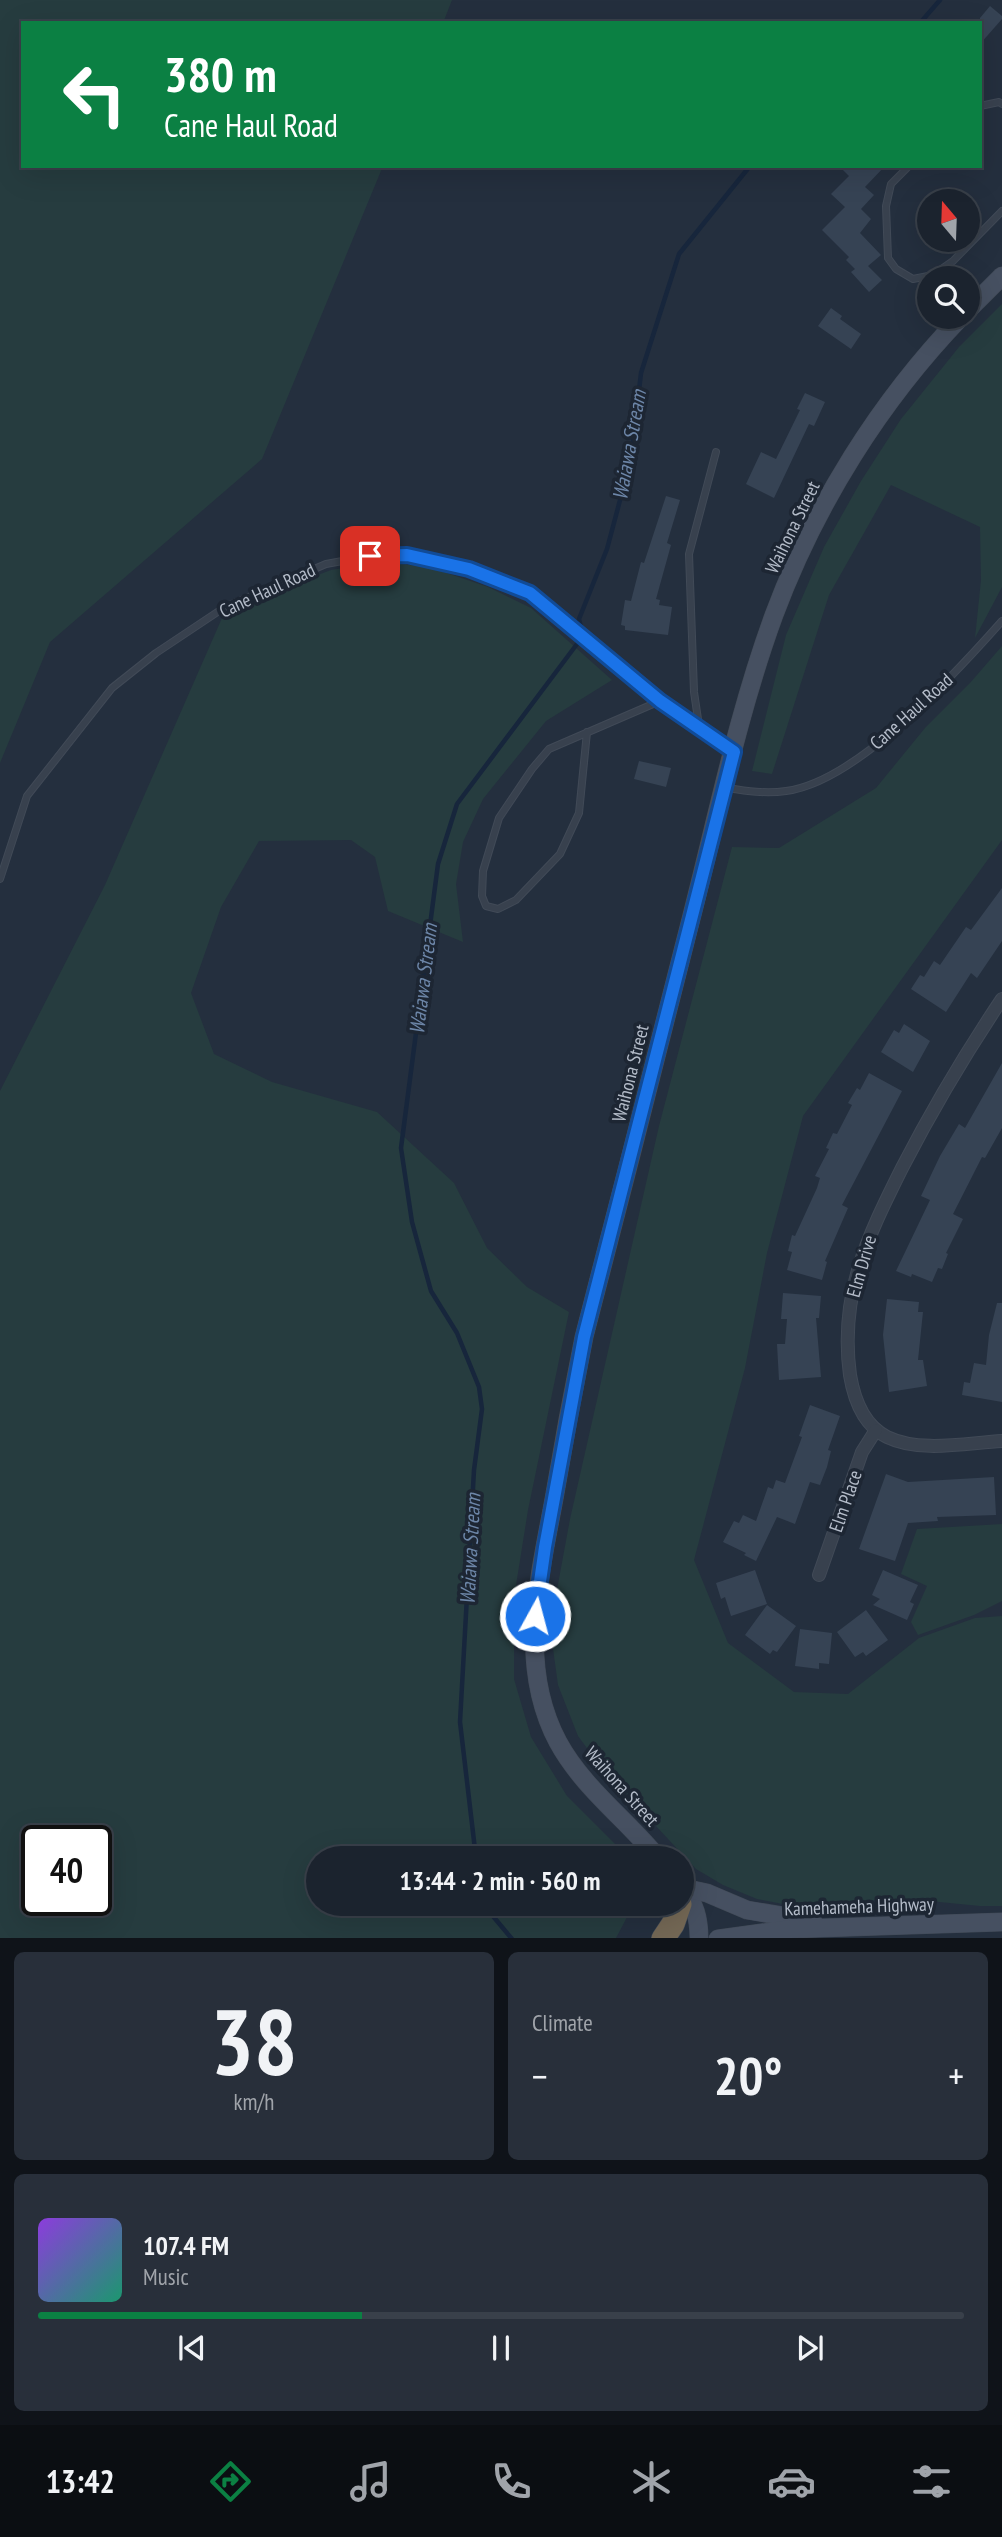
<!DOCTYPE html>
<html lang="en">
<head>
<meta charset="utf-8">
<style>
	:root { --surface:#1b232e; --page:#282f3a; --text:#f1f3f6; --muted:#a0a4aa; --line:#39404a; --accent:#0b8043 }
	body { margin:0; font-family:"PT Sans Narrow",sans-serif; background:var(--page); color:var(--text); height:100vh; display:flex; flex-direction:column; font-size:26px; white-space:nowrap }
	* { box-sizing:border-box; margin:0 }
	p { font-size:23px; color:var(--muted) }
	.icon { flex:none; width:38px; height:38px; fill:none; stroke:currentColor; stroke-width:2; stroke-linecap:round; stroke-linejoin:round }
	.map { position:relative; height:1938px; overflow:hidden }
	.panel { display:flex; flex-direction:column; gap:14px; padding:14px; background:#0f1319; flex:1 }
	.panel>* { flex:none }
	.banner { position:absolute; left:21px; top:21px; width:961px; height:147px; border-radius:0px; box-shadow:0 7px 28px #0002,0 0 0 2px var(--line); background:#0b8043; color:#fff; overflow:hidden }
	.needle { width:46px; rotate:341deg }
	.controls { position:absolute; left:917px; top:189px; display:grid; gap:14px }
	.controls a { display:grid; place-items:center; width:63px; height:63px; border-radius:50%; background:var(--surface); box-shadow:0 7px 28px #0002,0 0 0 2px var(--line); font-size:35px }
	.speed { position:absolute; left:21px; top:1825px; display:flex; gap:14px; font-size:35px; font-weight:700; text-align:center }
	.speed>* { display:grid; place-content:center; width:91px; height:91px; border-radius:50%; background:var(--surface); box-shadow:0 7px 28px #0002,0 0 0 2px var(--line); line-height:1 }
	.speed .limit { border:4px solid #111; border-radius:10px; background:#fff; color:#111 }
	.pin { position:absolute; display:grid; place-items:center; width:60px; height:60px; color:#fff; margin:-30px; border-radius:14px; box-shadow:0 4px 10px #0006 }
	.me { position:absolute; width:77px; margin:-38px; rotate:7deg; stroke-linejoin:round; filter:drop-shadow(0 0 5px #0008) }
	.turn { display:flex; align-items:center; gap:24px; height:147px; padding:0 28px; font-size:32px }
	.turn .icon { width:91px; height:91px; stroke-width:2.5 }
	.turn b { display:block; font-size:49px; line-height:60px }
	.big { font-size:52px; font-weight:700; line-height:1.1 }
	.panel .card { flex:1; display:flex; flex-direction:column; justify-content:center; gap:10px; min-width:0; padding:0 24px; border-radius:10px; background:var(--page) }
	.panel .dial { align-items:center; gap:0 }
	.dial b { font-size:91px; line-height:1 }
	.song { display:flex; align-items:center; gap:21px }
	.cover { width:84px; height:84px; border-radius:10px; background:linear-gradient(135deg,hsl(270 70% 55%),hsl(160 70% 35%)) }
	.played { height:7px; border-radius:4px; background:linear-gradient(90deg,var(--accent) 35%,var(--line) 35%) }
	.keys { display:flex; justify-content:space-around; direction:ltr }
	.heat { display:flex; justify-content:space-between; align-items:center; font-size:38px; direction:ltr }
	.panel .tiles { flex:1; display:grid; gap:14px; grid-template-columns:1fr 1fr }
	.card:last-child { grid-column:span 2 }
	.trip { position:absolute; left:306px; top:1846px; width:388px; height:70px; border-radius:35px; background:var(--surface); box-shadow:0 7px 28px #0002,0 0 0 2px var(--line); font-weight:700; line-height:70px; text-align:center }
	.menu { display:flex; height:112px; justify-content:space-around; align-items:center; background:#0b0e12; color:var(--muted) }
	.menu .icon { width:49px; height:49px }
	.menu .active { color:var(--accent) }
	.menu b { font-size:32px; color:var(--text) }
	.map>svg:first-child { display:block }
	.green { fill:#263c3f; fill-rule:evenodd }
	.lines { fill:none; stroke-linecap:round; stroke-linejoin:round }
	.stream { stroke:#17263c; stroke-width:4.5 }
	.building { fill:#364354 }
	.lane-casing { stroke:#414a57; stroke-width:8 }
	.street-casing { stroke:#414a57; stroke-width:14 }
	.secondary-casing { stroke:#414a57; stroke-width:19 }
	.highway-casing { stroke:#434c59; stroke-width:24 }
	.lane { stroke:#38414e; stroke-width:6 }
	.street { stroke:#38414e; stroke-width:12 }
	.secondary { stroke:#465061; stroke-width:18 }
	.highway { stroke:#746855; stroke-width:23 }
	.route-casing { stroke:#114b97; stroke-width:18 }
	.route { stroke:#1a73e8; stroke-width:12 }
	.labels { text-anchor:middle; dominant-baseline:central; stroke-width:7; stroke-linejoin:round; paint-order:stroke }
	.street-label { font-size:19px; fill:#b4bcc9; stroke:#1d2633 }
	.water-label { font-size:21px; font-style:italic; fill:#6d86a8; stroke:#1d2633 }
</style>
</head>
<body>
<div class="map">
<svg width="1002" height="1939" viewBox="0 0 1002 1939">
	<rect width="100%" height="100%" fill="#242f3e"/>
	<g class="green">
		<polygon points="0,0 452,0 443,23 23,23 23,166 383,166 262,459 50,642 0,763"/>
		<polygon points="1002,304 1002,587 975,638 981,580 980,527 891,485 829,595 772,774 752,771 786,635 824,547 861,481 901,419 959,347"/>
		<path d="M381,562l48,5 59,20 43,21 81,72 -66,41 -63,78 -20,43 -7,42 7,58 -75,-31 -13,-54 -24,-17 -92,1 -38,66 -30,86 23,61 58,28 105,30 77,71 33,65 40,39 42,25 -41,198 -14,88v81l17,58 36,59 62,62h-311v46h316l-18,34h-616v-847l105,-206 117,-267 69,-33 40,-15zM96,1841v59h-59v-59z"/>
		<polygon points="1002,646 1002,840 803,1116 767,1253 745,1368 694,1560 728,1643 794,1692 848,1694 919,1638 975,1618 1002,1616 1002,1906 980,1906 909,1899 783,1904 757,1899 723,1885 696,1869 601,1767 578,1736 558,1685 551,1634 556,1595 570,1519 659,1126 732,847 779,848 876,788 925,728 970,683"/>
		<polygon points="1002,1524 1002,1601 974,1615 918,1635 911,1622 927,1586 901,1574 917,1529"/>
	</g>
	<g class="lines">
		<g class="stream">
			<polyline points="920,23 940,0"/>
			<polyline points="476,1858 460,1722 474,1470 482,1409 479,1387 457,1333 431,1291 412,1222 401,1148 438,864 457,804 583,636 579,619 607,549 631,459 641,373 679,254 750,166"/>
			<polyline points="485,1904 487,1909 512,1939"/>
		</g>
	</g>
	<g class="building">
		<polygon points="990,6 1002,16 1002,19 980,44 980,18"/>
		<polygon points="839,166 885,166 865,187 874,195 861,209 871,219 860,233 881,255 868,266 882,280 869,292 851,272 855,269 846,260 849,257 822,230 845,207 831,194 849,176"/>
		<polygon points="831,308 842,316 840,319 861,334 851,349 818,326"/>
		<polygon points="805,393 825,402 814,426 809,424 774,498 746,484 761,452 776,459 800,410 797,409"/>
		<polygon points="666,496 680,500 667,543 671,545 656,599 660,600 659,605 672,607 668,635 625,630 625,626 621,625 625,600 631,601 641,562 644,563"/>
		<polygon points="639,761 671,768 666,787 634,779"/>
		<polygon points="1002,888 1002,941 977,978 971,973 946,1012 911,989 920,975 924,977 934,961 940,965 966,927 971,930"/>
		<polygon points="904,1024 930,1041 913,1072 881,1052 894,1030 899,1033"/>
		<polygon points="1002,1063 1002,1128 985,1158 982,1157 953,1214 963,1219 946,1253 948,1254 942,1269 938,1268 932,1282 912,1274 911,1277 896,1271 930,1200 921,1196 940,1156 959,1124 965,1128"/>
		<polygon points="869,1073 902,1091 842,1205 848,1208 825,1261 827,1262 822,1280 787,1270 792,1252 788,1251 792,1235 795,1236 817,1188 820,1178 815,1176 829,1149 826,1148 833,1133 837,1134 852,1105 848,1103 857,1088 860,1090"/>
		<polygon points="783,1293 821,1296 819,1318 816,1318 821,1377 779,1380 777,1344 785,1344 787,1319 781,1319"/>
		<polygon points="887,1299 919,1302 918,1312 923,1312 918,1360 923,1360 927,1386 889,1392 883,1335"/>
		<polygon points="997,1303 1002,1303 1002,1402 962,1395 964,1382 970,1383 974,1363 986,1365 989,1335"/>
		<polygon points="810,1405 840,1416 828,1450 831,1451 827,1467 820,1485 810,1482 795,1524 777,1517 756,1561 744,1555 746,1553 723,1542 734,1521 739,1523 743,1515 756,1521 768,1487 773,1489 776,1480 785,1483 802,1437 799,1436"/>
		<polygon points="886,1474 908,1482 994,1477 996,1515 937,1517 938,1521 908,1523 895,1561 859,1549"/>
		<polygon points="755,1570 767,1604 731,1616 725,1597 721,1599 716,1583"/>
		<polygon points="883,1570 918,1585 910,1602 914,1604 907,1620 873,1605 880,1599 872,1595"/>
		<polygon points="767,1605 796,1626 777,1652 773,1650 770,1654 745,1635"/>
		<polygon points="866,1610 888,1640 866,1656 863,1652 855,1657 837,1632"/>
		<polygon points="800,1629 832,1633 829,1664 819,1663 819,1669 795,1666"/>
	</g>
	<g class="lines">
		<g class="lane-casing">
			<g id="lane">
				<polyline points="980,106 999,102 1002,104"/>
				<polyline points="909,166 891,184 886,206 888,258 896,269 913,279 933,275 953,261 1002,211"/>
				<polyline points="699,726 694,692 689,554 716,452"/>
				<polyline points="587,732 579,813 560,854 516,900 498,909 486,906 482,896 483,871 499,818 532,769 549,749 660,701"/>
				<path d="M727,788c19,3 39,6 59,3 71,-9 169,-117 216,-170"/>
				<polyline points="0,879 27,796 112,688 156,653 225,607 326,564 370,556 406,555 469,569 530,593 660,701 731,749"/>
			</g>
		</g>
		<g class="street-casing">
			<g id="street">
				<path d="M1002,999c-37,55 -70,111 -100,169 -35,70 -63,127 -52,207 4,24 13,50 37,62 33,16 79,6 115,4"/>
				<polyline points="819,1575 862,1452 876,1430"/>
			</g>
		</g>
		<g class="secondary-casing">
			<g id="secondary">
				<polyline points="968,310 1002,276"/>
				<path d="M658,1858c-32,-39 -75,-70 -100,-116 -41,-77 -19,-162 -4,-243 9,-54 19,-108 30,-162 36,-139 72,-279 107,-418 26,-101 47,-206 83,-304 41,-110 106,-214 187,-298"/>
				<path d="M682,1887c13,17 17,31 17,52"/>
				<polyline points="684,1888 707,1893 747,1910 813,1921"/>
				<polyline points="718,1939 791,1929 1002,1922"/>
			</g>
		</g>
		<g class="highway-casing">
			<polyline id="highway" points="663,1939 673,1924 680,1904"/>
		</g>
		<use href="#lane" class="lane"/>
		<use href="#street" class="street"/>
		<use href="#secondary" class="secondary"/>
		<use href="#highway" class="highway"/>
	</g>
	<g class="lines">
		<g class="route-casing">
			<polyline id="route" points="370,556 407,555 469,569 530,593 660,701 734,752 584,1337 545,1547 535,1616"/>
		</g>
		<use href="#route" class="route"/>
	</g>
	<g class="labels">
		<g class="street-label">
			<text transform="translate(792 527) rotate(-64)">Waihona Street</text>
			<text transform="translate(267 590) rotate(-25)">Cane Haul Road</text>
			<text transform="translate(911 711) rotate(-42)">Cane Haul Road</text>
			<text transform="translate(630 1073) rotate(-76)">Waihona Street</text>
			<text transform="translate(861 1266) rotate(-74)">Elm Drive</text>
			<text transform="translate(845 1501) rotate(-71)">Elm Place</text>
			<text transform="translate(622 1786) rotate(48)">Waihona Street</text>
			<text transform="translate(859 1906) rotate(-2)">Kamehameha Highway</text>
		</g>
		<g class="water-label">
			<text transform="translate(629 445) rotate(-80)">Waiawa Stream</text>
			<text transform="translate(423 979) rotate(-83)">Waiawa Stream</text>
			<text transform="translate(470 1549) rotate(-87)">Waiawa Stream</text>
		</g>
	</g>
</svg>
<div class="controls">
<a><svg class="needle" viewBox="-14 -14 28 28"><path d="M0-13l5 13h-10z" fill="#e53935"/><path d="M0 13l5-13h-10z" fill="#a0a4aa"/></svg></a>
<a><svg class="icon" aria-label="search" viewBox="0 0 24 24"><circle cx="10" cy="10" r="6"/><path d="M15 15l6 6"/></svg></a>
</div>
<div class="speed"><div class="limit">40</div></div>
<div class="pin" style="left:370px;top:556px;background:#d93025"><svg class="icon" aria-label="arrive" viewBox="0 0 24 24"><path d="M6 21V4h12l-3 4 3 4H6"/></svg></div>
<svg class="me" style="left:535px;top:1616px" viewBox="-20 -20 40 40"><circle r="17" fill="#1a73e8" stroke="#fff" stroke-width="3"/><path d="M0-11L8 9 0 5-8 9z" fill="#fff"/></svg>
<div class="trip">13:44 · 2 min · 560 m</div>
<div class="banner">
<div class="turn"><svg class="icon" aria-label="left" viewBox="0 0 24 24"><path d="M17 20v-9H6M10 6l-5 5 5 5"/></svg><div><b>380 m</b>Cane Haul Road</div></div>
</div>
</div>
<section class="panel">
<div class="tiles">
<div class="card dial"><b>38</b><p>km/h</p></div>
<div class="card"><p>Climate</p>
<div class="heat"><a>−</a><b class="big">20°</b><a>+</a></div>
</div>
<div class="card">
<div class="song"><i class="cover"></i><div><b>107.4 FM</b><p>Music</p></div></div>
<div class="played"></div>
<div class="keys"><svg class="icon" aria-label="previous" viewBox="0 0 24 24"><path d="M18 5L8 12l10 7zM5 5v14"/></svg><svg class="icon" aria-label="pause" viewBox="0 0 24 24"><path d="M8 5v14M16 5v14"/></svg><svg class="icon" aria-label="next" viewBox="0 0 24 24"><path d="M6 5l10 7-10 7zM19 5v14"/></svg></div>
</div>
</div>
</section>
<nav class="menu">
<b>13:42</b>
<svg class="icon active" aria-label="directions" viewBox="0 0 24 24"><path d="M12 3l9 9-9 9-9-9zM9 14v-3h6M13 9l2 2-2 2"/></svg>
<svg class="icon" aria-label="music" viewBox="0 0 24 24"><path d="M9 18V5l10-2v13"/><circle cx="6" cy="18" r="3"/><circle cx="16" cy="16" r="3"/></svg>
<svg class="icon" aria-label="phone" viewBox="0 0 24 24"><path d="M5 4h4l2 5-3 2q2 4 5 5l2-3 5 2v4C11 20 4 13 5 4z"/></svg>
<svg class="icon" aria-label="climate" viewBox="0 0 24 24"><path d="M12 3v18M4 7l16 10M4 17L20 7"/></svg>
<svg class="icon" aria-label="car" viewBox="0 0 24 24"><path d="M5 17H2v-5l4-1 3-4h7l3 4 3 1v5h-3M9 17h6M6 11h13"/><circle cx="7" cy="17" r="2"/><circle cx="17" cy="17" r="2"/></svg>
<svg class="icon" aria-label="filters" viewBox="0 0 24 24"><path d="M4 7h16M4 17h16"/><circle cx="9" cy="7" r="2"/><circle cx="15" cy="17" r="2"/></svg>
</nav>
</body>
</html>
